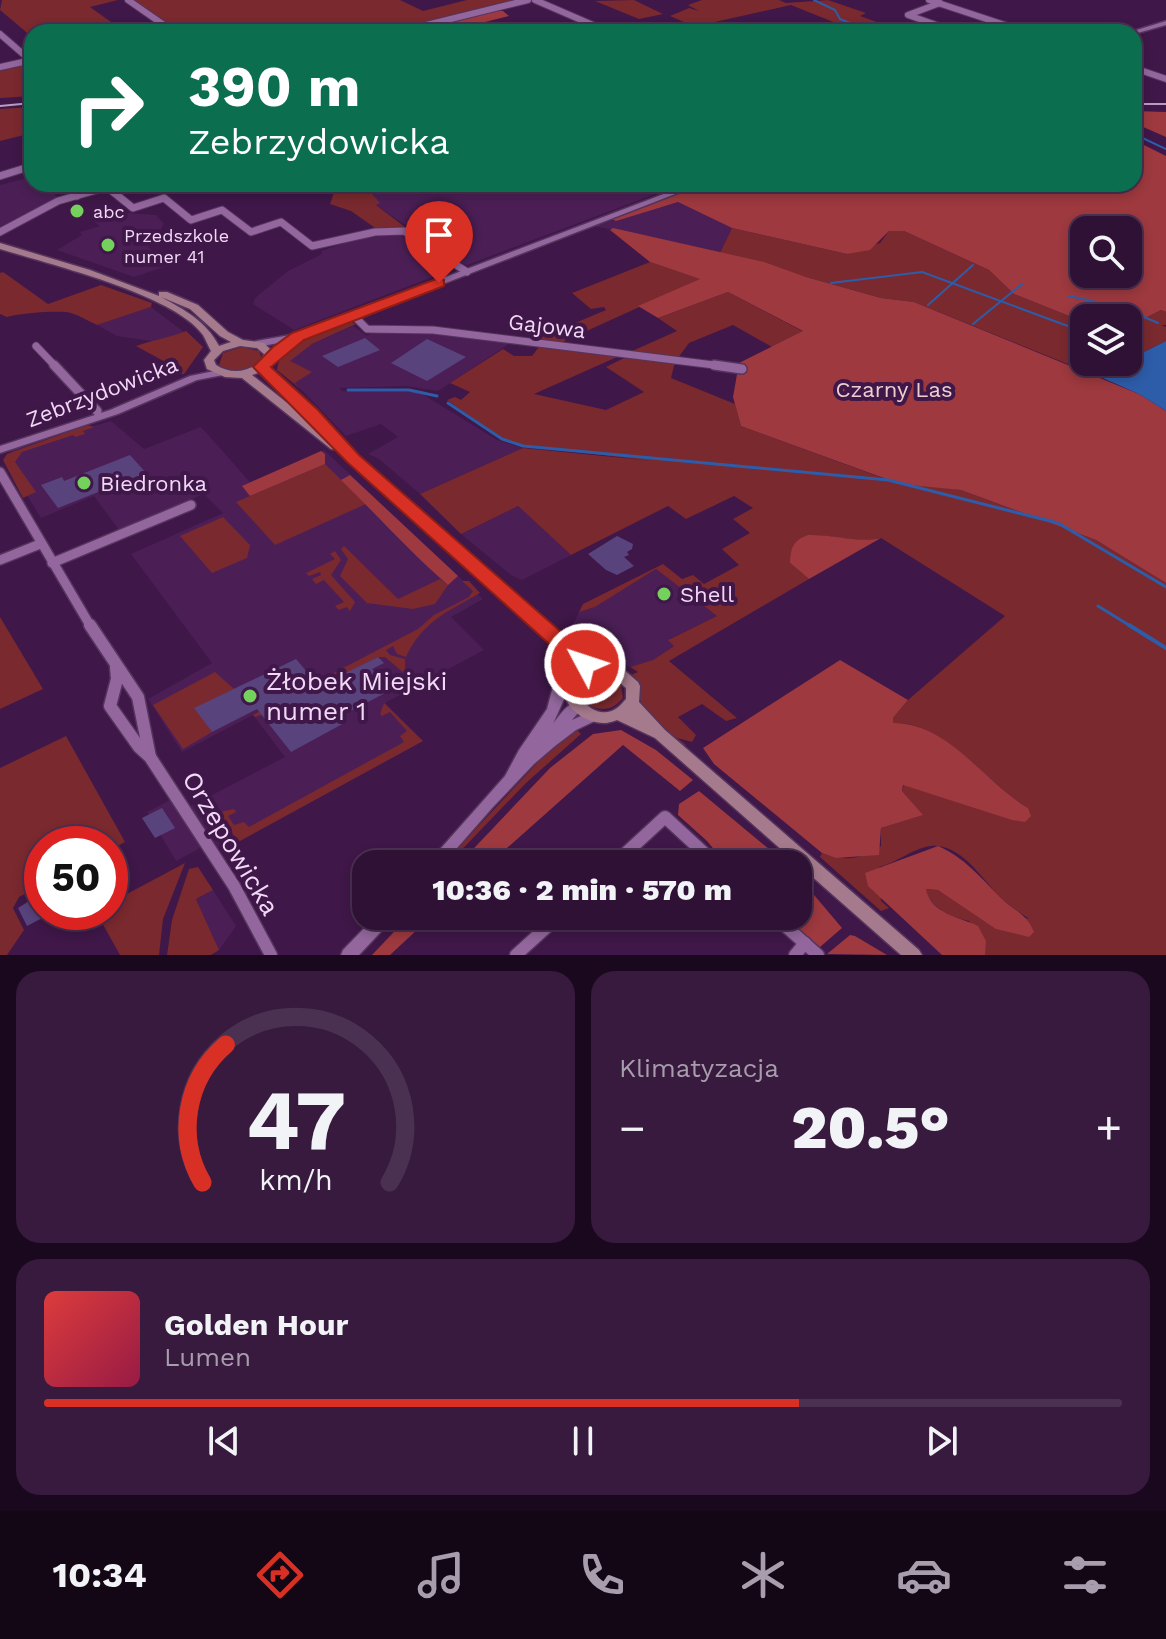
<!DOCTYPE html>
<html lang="pl">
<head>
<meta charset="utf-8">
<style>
	:root { --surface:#2f1136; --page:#371a3e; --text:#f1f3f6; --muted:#a79dad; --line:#4a3151; --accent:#d93025 }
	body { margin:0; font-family:"Work Sans",sans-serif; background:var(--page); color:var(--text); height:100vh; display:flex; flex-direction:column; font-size:30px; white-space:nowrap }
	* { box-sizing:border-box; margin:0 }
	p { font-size:26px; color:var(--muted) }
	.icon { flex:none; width:44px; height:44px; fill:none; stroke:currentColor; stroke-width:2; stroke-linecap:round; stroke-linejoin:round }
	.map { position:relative; height:955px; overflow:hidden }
	.side { display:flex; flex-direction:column; gap:16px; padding:16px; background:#1a091e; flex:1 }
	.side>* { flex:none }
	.top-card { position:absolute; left:24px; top:24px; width:1118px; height:168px; border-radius:24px; box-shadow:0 4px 12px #0003,0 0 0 2px var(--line); background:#0b6e4f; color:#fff; overflow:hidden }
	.fabs { position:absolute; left:1070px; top:216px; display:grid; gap:16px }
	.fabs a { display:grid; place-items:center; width:72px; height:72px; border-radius:16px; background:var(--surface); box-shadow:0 4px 12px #0003,0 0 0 2px var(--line); font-size:40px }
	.speed { position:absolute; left:24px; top:826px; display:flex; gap:16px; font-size:40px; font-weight:700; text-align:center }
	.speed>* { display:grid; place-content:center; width:104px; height:104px; border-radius:50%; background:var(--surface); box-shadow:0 4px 12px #0003,0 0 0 2px var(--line); line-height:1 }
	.speed .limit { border:12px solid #d22; background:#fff; color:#111 }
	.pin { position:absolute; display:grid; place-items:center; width:68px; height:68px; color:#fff; margin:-82px -34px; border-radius:50% 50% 50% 0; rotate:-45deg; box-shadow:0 0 8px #0007 }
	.pin .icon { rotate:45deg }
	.me { position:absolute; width:88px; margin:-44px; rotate:310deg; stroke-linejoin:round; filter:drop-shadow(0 0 6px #0008) }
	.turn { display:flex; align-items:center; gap:28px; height:168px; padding:0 32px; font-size:36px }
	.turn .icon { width:104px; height:104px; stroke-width:2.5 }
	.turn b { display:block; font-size:56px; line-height:68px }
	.big { font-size:60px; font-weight:800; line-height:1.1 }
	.side .card { flex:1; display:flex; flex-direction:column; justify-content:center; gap:12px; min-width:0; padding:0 28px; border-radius:24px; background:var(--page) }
	.side .dial { align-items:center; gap:0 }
	.dial svg { height:208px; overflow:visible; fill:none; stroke:var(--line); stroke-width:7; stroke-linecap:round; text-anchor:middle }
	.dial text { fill:var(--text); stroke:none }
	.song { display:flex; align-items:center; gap:24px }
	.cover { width:96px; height:96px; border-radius:12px; background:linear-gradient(135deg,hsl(0 70% 55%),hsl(340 70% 35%)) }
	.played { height:8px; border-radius:4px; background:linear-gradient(90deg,var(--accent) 70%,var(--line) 70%) }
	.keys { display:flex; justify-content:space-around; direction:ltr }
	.heat { display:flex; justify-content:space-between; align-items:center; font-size:44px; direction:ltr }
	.side .tiles { flex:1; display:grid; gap:16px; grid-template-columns:1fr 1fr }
	.card:last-child { grid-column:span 2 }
	.trip { position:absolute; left:352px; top:850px; width:460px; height:80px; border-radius:24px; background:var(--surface); box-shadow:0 4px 12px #0003,0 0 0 2px var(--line); font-weight:800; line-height:80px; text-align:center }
	.menu { display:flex; height:128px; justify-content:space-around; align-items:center; background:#130716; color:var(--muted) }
	.menu .icon { width:56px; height:56px }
	.menu .current { color:var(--accent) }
	.menu b { font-size:36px; color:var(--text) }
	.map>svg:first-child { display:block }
	.built { fill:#4b1f56 }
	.green { fill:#7a292e }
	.forest { fill:#9d393f; fill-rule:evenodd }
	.water { fill:#2d5ca9 }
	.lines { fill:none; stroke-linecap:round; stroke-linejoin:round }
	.stream-far2 { stroke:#2d5ca9; stroke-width:2 }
	.stream-far1 { stroke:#2d5ca9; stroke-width:3 }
	.stream { stroke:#2d5ca9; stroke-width:4 }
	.building { fill:#59437d }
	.minor-far3-casing { stroke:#55345d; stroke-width:8 }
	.minor-far2-casing { stroke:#55345d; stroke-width:9 }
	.minor-far1-casing { stroke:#55345d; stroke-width:12 }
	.minor-casing { stroke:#55345d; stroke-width:15 }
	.tertiary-casing { stroke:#55345d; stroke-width:3 }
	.secondary-casing { stroke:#55345d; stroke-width:3 }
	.minor-far3 { stroke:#93679d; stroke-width:6 }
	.minor-far2 { stroke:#93679d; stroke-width:7 }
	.minor-far1 { stroke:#93679d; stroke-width:9 }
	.minor { stroke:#93679d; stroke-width:12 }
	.tertiary { fill:#93679d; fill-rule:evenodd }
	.secondary { fill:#a57a8c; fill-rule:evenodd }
	.rail { stroke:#b99cbf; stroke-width:2 }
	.route { fill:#d93025; stroke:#8d1f18; stroke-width:2 }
	.poi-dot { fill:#74d25c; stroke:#3f1748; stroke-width:3 }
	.labels { text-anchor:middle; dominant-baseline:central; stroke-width:8; stroke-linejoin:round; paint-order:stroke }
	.far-poi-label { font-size:18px; fill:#f1d9f6; stroke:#3f1748; text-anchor:start }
	.street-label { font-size:22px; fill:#f1d9f6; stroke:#3f1748 }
	.park-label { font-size:22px; fill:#eccfce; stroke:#3f1748 }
	.poi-label { font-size:22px; fill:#f1d9f6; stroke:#3f1748; text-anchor:start }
	.near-poi-label { font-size:26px; fill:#f1d9f6; stroke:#3f1748; text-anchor:start }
	.near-street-label { font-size:26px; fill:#f1d9f6; stroke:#3f1748 }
</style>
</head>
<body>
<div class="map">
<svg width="1166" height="955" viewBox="0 0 1166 955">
	<rect width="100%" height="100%" fill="#3f1748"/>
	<g class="built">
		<polygon points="27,178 32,184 43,184 59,199 0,230 0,185"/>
		<polygon points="368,184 682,184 467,265 456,261 375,204 379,203 365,185"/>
		<polygon points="678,202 732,228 720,253 594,226"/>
		<polygon points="112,212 156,215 164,224 159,232 151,235 157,240 156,244 148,247 170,265 134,277 57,250 82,235 80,232 100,226 92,220"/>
		<polygon points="395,234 409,238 456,268 294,330 253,304 255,298 288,271 322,254 321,251 353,240"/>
		<polygon points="151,307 184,332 158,342 117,336 97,325"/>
		<polygon points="353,326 367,336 373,332 436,333 512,342 438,391 406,386 339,388 342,391 419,392 497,440 523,448 420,494 379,459 368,454 398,437 381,424 346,436 295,383 311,372 289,361 312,344"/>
		<polygon points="111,421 144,449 201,427 250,482 324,450 483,599 451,617 484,650 385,703 423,741 227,848 219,848 191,806 285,757 253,715 182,752 148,699 212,663 131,554 223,513 204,494 119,530 94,496 41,518 5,459 13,450"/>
		<polygon points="518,506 571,555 522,580 511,575 461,534"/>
		<polygon points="656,569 717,616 669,639 675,645 653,660 630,667 615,663 572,627 579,612 595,607"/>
		<polygon points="174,798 204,846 176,861 147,812"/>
		<polygon points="213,890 236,926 219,950 196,899"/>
	</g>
	<g class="green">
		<polygon points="118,0 90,7 125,32 32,32 32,37 0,10 2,0"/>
		<polygon points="130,0 400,0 423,11 467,0 525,0 394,32 180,32"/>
		<polygon points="634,0 663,14 639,19 595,1"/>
		<polygon points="702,0 779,0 786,3 828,0 866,13 860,16 905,32 858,32 791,5 688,28 693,26 670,16 689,8 699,11 688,5"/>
		<polygon points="32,61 32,96 0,98 0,68"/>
		<polygon points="32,107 32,133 0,141 0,109"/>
		<polygon points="337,184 368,184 365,186 380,203 376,205 409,230 378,230 351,211 330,204"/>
		<polygon points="732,228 847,254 880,243 889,231 904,231 989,270 1014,294 1084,322 1084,362 1119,362 1091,369 1090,373 914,302 881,298 720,253"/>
		<polygon points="650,262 701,279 558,344 532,341 606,310 604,307 591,309 572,293"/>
		<path d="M3,272l45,32 53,-19 51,18 -1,4 -54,18c-9,-4 -21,-12 -31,-13 -15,-1 -45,1 -59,5l-7,-3v-41z"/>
		<polygon points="728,292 804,332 772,347 733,325 689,343 678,358 630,352 677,331 658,318"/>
		<polygon points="1161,310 1166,312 1166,325 1161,325 1166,327 1166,341 1144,352 1134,351 1140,354 1128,360 1128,327"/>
		<path d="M349,321l7,3 -44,20 -22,17 22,11 -17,11 7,7 -25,-20c2,-27 50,-41 72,-49z"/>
		<path d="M186,331l17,16 -19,27h-7l3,-4 -44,-24c17,-6 32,-8 50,-15z"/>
		<path d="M242,347l17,4 3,8c-11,13 -30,16 -43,6l4,-12z"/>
		<path d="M539,347l78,10 -83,37 72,16 38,-18 -38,-25 22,-11 47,6 -4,16 64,26 6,22 147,54 73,10 135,50 70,43v372h-181l-16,-34c-18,-4 -39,-13 -44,-32l13,1 18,11 73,18c-10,-7 -21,-14 -30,-23 -16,-16 -35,-48 -62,-50 -19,-2 -39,17 -58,21l2,34 8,7 -8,3 -61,-54 2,-4c23,9 39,6 59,-7v-18l41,-13 -20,-24 3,-10 20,9 103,18c-41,-24 -84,-88 -135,-85v-5l15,-18 97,-84 -124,-78c-23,5 -49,-3 -73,-3l-18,28 19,16 -140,82 68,57 -11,3 -24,-17 -24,13 18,18 -4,7 -15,-4 9,7 -2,1 -40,-36 -13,-35 7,-3 -8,-5 23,-7 21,-14 -6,-6 49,-24 -61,-47 -61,38 -16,5 4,-8 80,-40 19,15 11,-4 11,9 35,-19 -17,-16 28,-16 -17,-14 20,-11 -19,-12 -48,23 -18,-13 -97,49 -53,-49 -57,28 -41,-40 103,-46 131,13 -131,-15 -21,-7 -55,-39 8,-3 6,3 9,-8 -20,-9 53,-34 11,7h18z"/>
		<polygon points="87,425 94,427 83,431 85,434 75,437 73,435 22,452 15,462 36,492 23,498 3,460 7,454"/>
		<polygon points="325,464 366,504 275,545 236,502"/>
		<polygon points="223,517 250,545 247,558 212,573 180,536"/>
		<polygon points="344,546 398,599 440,579 448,585 435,604 413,609 367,603 340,576 348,559 341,549"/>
		<polygon points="335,551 341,560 331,575 355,602 350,611 347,607 339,610 335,606 344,602 324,580 316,584 312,579 321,575 320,572 309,576 306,573 335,559 330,554"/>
		<path d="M462,581h7l11,12c-33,19 -58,29 -74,64l-9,-3 -4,-8 -7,4 4,5 15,4v15l-20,-17h-7l-116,58 -7,2 -2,-2 165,-86 16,-14 35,-18 4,-6z"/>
		<polygon points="0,617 43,689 0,709"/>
		<polygon points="215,672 234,689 195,708 212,732 183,749 153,705"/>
		<path d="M604,677l17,7 2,14c-11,14 -26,14 -40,3l-1,-14 9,-8z"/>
		<polygon points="384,703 423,741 238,842 219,812 234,809 236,812 228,816 234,825 244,822 249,827 404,742 400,736 407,731 390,712 382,716 380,714"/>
		<polygon points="575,728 581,734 526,783 448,864 443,864 554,745"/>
		<polygon points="66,736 125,842 110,850 110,844 42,844 42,886 19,897 13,908 24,930 7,955 0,955 0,768"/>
		<polygon points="185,863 163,919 159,955 120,955 96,912 110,912 110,903"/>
		<polygon points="198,867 213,890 196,899 219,950 211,955 167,955 172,920 189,869"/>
	</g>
	<g class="forest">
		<polygon points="489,11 503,11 509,16 461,28 464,32 438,32 429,26"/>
		<polygon points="1134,111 1166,112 1166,137 1134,123"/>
		<path d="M1134,140l32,16v156l-5,-2 -33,17v-9h-44v4l-70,-28 -25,-24 -85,-39h-15l-19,19 -23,4 -115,-26 -54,-26 -62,19 -4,-2 92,-35h430zM1084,230h44v44h-44z"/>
		<polygon points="613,228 764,262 806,277 881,298 914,302 1139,394 1166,411 1166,583 1096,540 961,490 900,484 741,426 733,397 739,363 803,331 728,292 658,318 638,306 700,279 650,262 610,230"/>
		<polygon points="321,451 325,454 325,464 250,496 242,486"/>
		<path d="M350,475l108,101 -10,9c-38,-33 -71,-70 -107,-105z"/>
		<path d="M808,535c24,-1 50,8 73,3l-72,41 -19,-16c1,-15 2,-22 18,-28z"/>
		<path d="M840,660l68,40 -15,18v5c55,-1 91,59 135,85l3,8 -6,6 -13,-2 -109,-35 -1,6 21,24 -42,13 -2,27 -43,3 -14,-5 -108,-89 -11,-16z"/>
		<polygon points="621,730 656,750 693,780 680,791 623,745 489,864 459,864 550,768 593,734"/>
		<polygon points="699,791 787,864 726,864 707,841 678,815 679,804"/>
		<path d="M938,846c27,12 41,30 62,51 13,13 27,17 34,35l-5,5 -33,-8 -58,-39 -12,-1c4,24 33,28 52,37l8,15 -1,14h-43l-74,-69 -3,-13z"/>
		<polygon points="798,876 842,928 820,947 782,916 798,916"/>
		<polygon points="409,916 432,916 390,955 372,955"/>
		<polygon points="850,935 855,936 887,955 827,954"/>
	</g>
	<polygon class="water" points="1166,341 1166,411 1139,394 1089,372 1136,358 1139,354 1131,349 1144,352"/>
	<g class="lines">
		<g class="stream-far2">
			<polyline points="814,0 835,10 840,19 872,32"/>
			<polyline points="1134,134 1166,149"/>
			<polyline points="831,283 922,272 1084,332"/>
			<polyline points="1069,296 1123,308 1158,323"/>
			<polyline points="928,305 973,265"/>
			<polyline points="973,324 1022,284"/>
		</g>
		<g class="stream-far1">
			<polyline points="348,390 409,390 437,396"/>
			<polyline points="448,403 502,439 523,446 888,480 1058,523 1166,587"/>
			<polyline points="1098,606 1132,627"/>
		</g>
		<polyline class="stream" points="1129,625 1166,648"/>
	</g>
	<g class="building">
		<polygon points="365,338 380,350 338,367 322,356"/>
		<polygon points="427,339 466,357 427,381 391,363"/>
		<polygon points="130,455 146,473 58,508 41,485 62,477 64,481"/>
		<polygon points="617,536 633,544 632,549 627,552 629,555 624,557 634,566 617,575 606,570 588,554"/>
		<polygon points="378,657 384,663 372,669 391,690 341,716 346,722 291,752 257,709 212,732 194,708 296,659 319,686"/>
		<polygon points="162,808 175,828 155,838 142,818"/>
		<polygon points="42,893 42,912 54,912 27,926 18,908"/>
	</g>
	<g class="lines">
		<g class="minor-far3-casing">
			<g id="minor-far3">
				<polyline points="128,0 174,32"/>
				<polyline points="535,0 609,32"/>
				<polyline points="929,0 1026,32"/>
				<polyline points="940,3 908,15 942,27"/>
				<polyline points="148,32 167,27"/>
				<polyline points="398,32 528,0"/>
				<polyline points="0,34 30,60"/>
				<polyline points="0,67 32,60"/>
				<polyline points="1134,68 1166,79"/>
			</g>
		</g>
		<g class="minor-far2-casing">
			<g id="minor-far2">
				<polyline points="0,176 32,166"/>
				<polyline points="64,184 77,196"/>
				<polyline points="0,232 58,201 107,187 133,208 164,198 191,220 222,210 251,232 281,222 312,246 375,232 404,231 467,272"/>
				<polyline points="353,315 367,329 433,330 730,367"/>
				<polyline points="36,346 56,367"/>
			</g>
		</g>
		<g class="minor-far1-casing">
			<g id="minor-far1">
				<polyline points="54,365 97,411"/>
				<polyline points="714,365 742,369"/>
				<polyline points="0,472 91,627"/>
				<polyline points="0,560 40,544"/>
				<polyline points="52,563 191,505"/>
			</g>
		</g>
		<g class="minor-casing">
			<g id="minor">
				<polyline points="90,625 138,697 150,757"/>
				<polyline points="116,667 117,679 110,706 139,747 150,757 234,886 271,955"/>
				<polyline points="614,864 665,817 716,864"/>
				<polyline points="774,916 818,955"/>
				<polyline points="516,955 559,916"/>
				<polyline points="795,955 805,943"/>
			</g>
		</g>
		<g class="tertiary-casing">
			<g id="tertiary">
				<polygon points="1166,21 1166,25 1134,34 1134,32 1130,32"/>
				<polygon points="690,184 701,184 301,339 256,347 251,344 256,341 296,334"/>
				<polygon points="219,370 224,373 223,375 197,380 118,414 0,453 0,446 110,410 190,376"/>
				<path d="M556,640l4,2 2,3 6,38 -3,14 -12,27c7,-9 16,-24 28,-21l2,4 -11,13 20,-9 5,1 2,4 -2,4 -21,10 -21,16 -21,18 -41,43 -50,57h-16l78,-88 14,-26 28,-41 7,-26 -4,-38 2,-3z"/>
				<polygon points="376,916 394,916 391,921 359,955 341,955 343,950"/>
			</g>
		</g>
		<g class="secondary-casing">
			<path id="secondary" d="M0,243l90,27 69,26v-4h8l31,13 30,27 15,8 21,3 10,10 -2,9 -4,5 48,45 41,43 199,178 40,32 27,4 15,13 2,4 -1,16 26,28 254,220 3,5h-21l-246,-217 -38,-18c-3,1 -9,3 -12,3 -23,1 -52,-23 -35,-45l-21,-32 2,-3 -212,-193 -8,-1 -89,-71 -17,-1 -18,-8 -3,-9 7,-9c-3,-5 -5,-11 -8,-16 -29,-41 -155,-71 -203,-86zM161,297l29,12 30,27 11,6 -12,4c-13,-25 -34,-36 -58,-49zM240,346l17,2 7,6 -2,7c-15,11 -30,14 -46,4l-2,-5 9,-9zM261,372l59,57 -68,-54zM599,675l15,3 12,10v11c-3,3 -6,7 -9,9 -16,12 -37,-3 -38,-20l5,-8z"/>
		</g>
		<use href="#minor-far3" class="minor-far3"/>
		<use href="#minor-far2" class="minor-far2"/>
		<use href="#minor-far1" class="minor-far1"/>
		<use href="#minor" class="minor"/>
		<use href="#tertiary" class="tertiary"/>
		<use href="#secondary" class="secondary"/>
		<g class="rail">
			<polyline points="1134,104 1166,104"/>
			<polyline points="0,106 32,103"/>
		</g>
	</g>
	<polygon class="route" points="439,278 444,280 444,286 304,340 271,367 318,410 359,455 592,659 595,664 592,669 577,669 347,462 253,367 273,347 292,333"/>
	<g class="poi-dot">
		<circle cx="77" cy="211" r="8"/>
		<circle cx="108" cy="245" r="8"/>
		<circle cx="84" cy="483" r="8"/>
		<circle cx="664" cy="594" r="8"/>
		<circle cx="250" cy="696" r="8"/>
	</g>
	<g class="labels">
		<g class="far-poi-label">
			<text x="93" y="211">abc</text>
			<text x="124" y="235">Przedszkole<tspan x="124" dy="21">numer 41</tspan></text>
		</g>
		<g class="street-label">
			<text transform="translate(547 326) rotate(7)">Gajowa</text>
			<text transform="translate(102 392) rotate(-21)">Zebrzydowicka</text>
		</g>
		<g class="park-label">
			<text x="894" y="389">Czarny Las</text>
		</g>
		<g class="poi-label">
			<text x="100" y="483">Biedronka</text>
			<text x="680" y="594">Shell</text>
		</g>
		<g class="near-poi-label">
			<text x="266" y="681">Żłobek Miejski<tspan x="266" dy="30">numer 1</tspan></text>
		</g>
		<g class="near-street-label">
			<text transform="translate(231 843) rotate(59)">Orzepowicka</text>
		</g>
	</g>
</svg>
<div class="fabs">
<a><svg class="icon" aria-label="search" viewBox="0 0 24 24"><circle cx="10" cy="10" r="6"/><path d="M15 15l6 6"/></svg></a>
<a><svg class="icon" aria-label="layers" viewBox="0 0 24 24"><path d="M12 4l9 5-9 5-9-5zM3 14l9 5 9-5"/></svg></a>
</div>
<div class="speed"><div class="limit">50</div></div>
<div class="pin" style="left:439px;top:283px;background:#d93025"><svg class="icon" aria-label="arrive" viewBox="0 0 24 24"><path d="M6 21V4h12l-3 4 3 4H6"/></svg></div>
<svg class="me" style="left:585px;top:664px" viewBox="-20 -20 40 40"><circle r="17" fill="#d93025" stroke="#fff" stroke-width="3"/><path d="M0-11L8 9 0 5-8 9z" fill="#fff"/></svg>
<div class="trip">10:36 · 2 min · 570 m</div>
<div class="top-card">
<div class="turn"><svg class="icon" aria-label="right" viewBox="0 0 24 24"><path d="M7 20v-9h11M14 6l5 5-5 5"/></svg><div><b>390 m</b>Zebrzydowicka</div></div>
</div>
</div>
<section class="side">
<div class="tiles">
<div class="card dial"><svg viewBox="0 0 100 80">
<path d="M14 69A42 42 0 1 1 86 69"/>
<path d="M14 69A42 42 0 0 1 23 16" stroke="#d93025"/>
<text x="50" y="56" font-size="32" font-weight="700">47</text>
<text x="50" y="72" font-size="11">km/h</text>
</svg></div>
<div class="card"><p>Klimatyzacja</p>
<div class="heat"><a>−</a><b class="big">20.5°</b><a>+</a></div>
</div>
<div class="card">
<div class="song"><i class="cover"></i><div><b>Golden Hour</b><p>Lumen</p></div></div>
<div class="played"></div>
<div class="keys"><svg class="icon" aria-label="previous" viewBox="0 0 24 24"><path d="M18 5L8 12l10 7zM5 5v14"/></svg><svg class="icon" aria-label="pause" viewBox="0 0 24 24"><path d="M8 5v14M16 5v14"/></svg><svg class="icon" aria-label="next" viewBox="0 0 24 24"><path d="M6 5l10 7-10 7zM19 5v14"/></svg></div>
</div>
</div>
</section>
<nav class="menu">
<b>10:34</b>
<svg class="icon current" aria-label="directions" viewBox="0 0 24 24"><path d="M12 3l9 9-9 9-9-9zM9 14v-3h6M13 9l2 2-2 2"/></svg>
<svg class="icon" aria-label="music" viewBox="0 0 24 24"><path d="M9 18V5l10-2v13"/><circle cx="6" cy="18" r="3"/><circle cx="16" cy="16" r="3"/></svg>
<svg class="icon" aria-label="phone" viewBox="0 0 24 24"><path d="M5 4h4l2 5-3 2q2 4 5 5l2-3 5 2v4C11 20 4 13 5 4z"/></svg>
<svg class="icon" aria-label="climate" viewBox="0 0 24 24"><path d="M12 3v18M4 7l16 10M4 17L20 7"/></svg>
<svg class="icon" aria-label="car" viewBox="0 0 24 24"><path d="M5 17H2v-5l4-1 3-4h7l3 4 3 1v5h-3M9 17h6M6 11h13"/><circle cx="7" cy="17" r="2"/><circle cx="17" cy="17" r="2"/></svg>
<svg class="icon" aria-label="filters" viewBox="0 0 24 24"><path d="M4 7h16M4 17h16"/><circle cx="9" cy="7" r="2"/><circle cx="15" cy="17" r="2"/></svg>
</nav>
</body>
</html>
